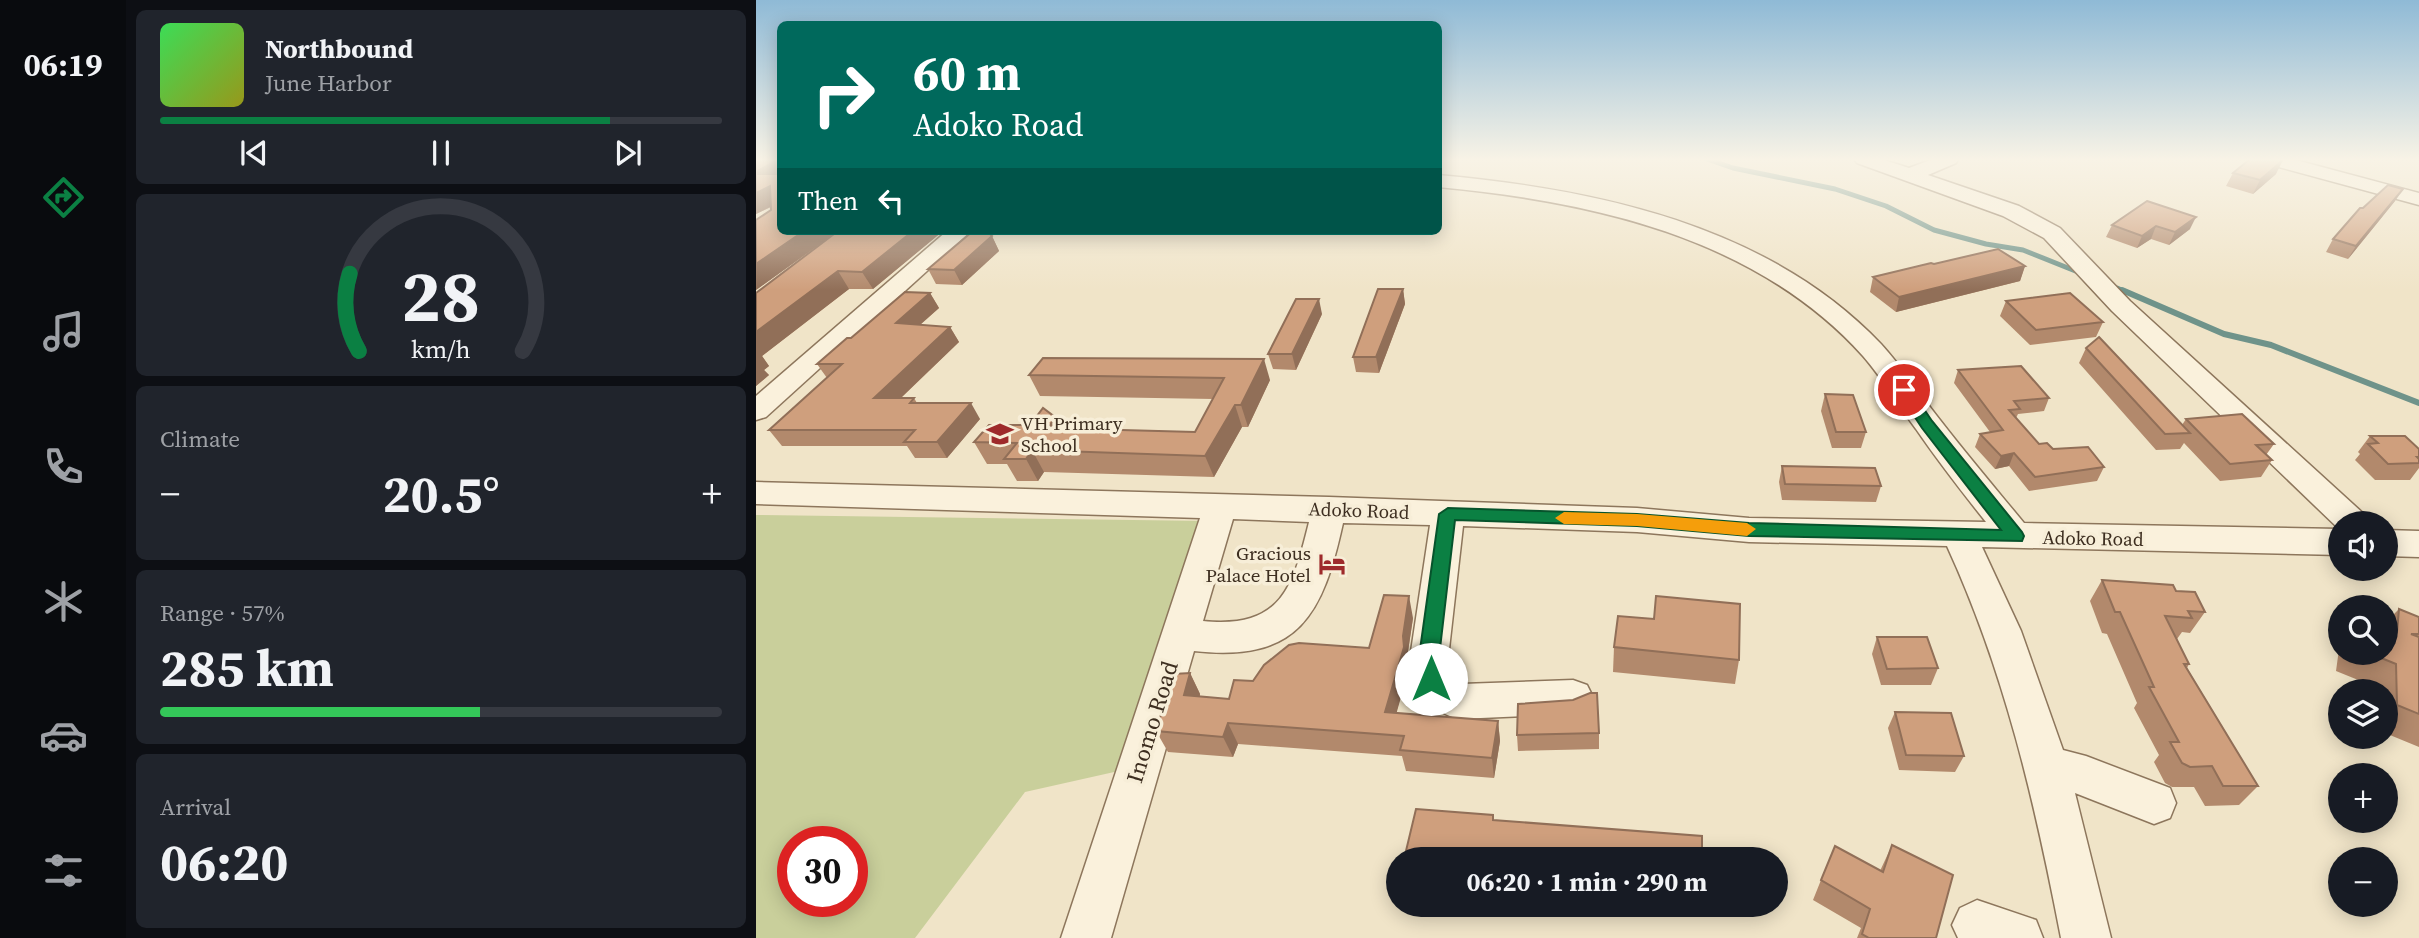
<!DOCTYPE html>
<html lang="en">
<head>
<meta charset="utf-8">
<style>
	:root { --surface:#171b24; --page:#20242c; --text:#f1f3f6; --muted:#9ea1a6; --line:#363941; --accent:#0b8043 }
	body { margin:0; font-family:"Source Serif 4",serif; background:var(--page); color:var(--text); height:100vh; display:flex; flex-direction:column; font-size:26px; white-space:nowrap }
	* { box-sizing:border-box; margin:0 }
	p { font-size:23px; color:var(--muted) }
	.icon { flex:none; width:38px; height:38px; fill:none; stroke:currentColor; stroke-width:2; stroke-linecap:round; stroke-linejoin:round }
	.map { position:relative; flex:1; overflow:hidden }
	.side { display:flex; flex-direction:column; gap:10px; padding:10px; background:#0d0f14; width:630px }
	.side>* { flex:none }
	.top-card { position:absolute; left:21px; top:21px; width:665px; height:214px; border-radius:10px; box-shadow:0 4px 18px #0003; background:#00695c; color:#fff; overflow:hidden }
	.tools { position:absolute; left:1572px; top:511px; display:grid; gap:14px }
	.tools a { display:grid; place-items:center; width:70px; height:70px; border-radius:50%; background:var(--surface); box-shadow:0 4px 18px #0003; font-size:35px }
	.speed { position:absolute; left:21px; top:826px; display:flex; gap:14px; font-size:35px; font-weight:700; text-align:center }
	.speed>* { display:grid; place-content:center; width:91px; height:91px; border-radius:50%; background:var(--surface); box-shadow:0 4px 18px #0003; line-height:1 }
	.speed .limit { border:10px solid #d22; background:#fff; color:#111 }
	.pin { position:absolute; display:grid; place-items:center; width:60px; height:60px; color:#fff; margin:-30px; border:4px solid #fff; border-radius:50%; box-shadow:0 2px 7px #0007 }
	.me { position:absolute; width:77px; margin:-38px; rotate:0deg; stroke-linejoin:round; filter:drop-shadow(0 0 5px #0008) }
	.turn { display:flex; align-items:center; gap:24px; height:147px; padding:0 21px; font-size:32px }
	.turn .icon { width:91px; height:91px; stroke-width:2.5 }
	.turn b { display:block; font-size:49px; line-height:60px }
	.then { display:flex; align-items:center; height:66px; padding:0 21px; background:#0003; gap:14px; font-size:26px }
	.big { font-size:52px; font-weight:700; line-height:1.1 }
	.side .widget { flex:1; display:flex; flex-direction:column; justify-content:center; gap:10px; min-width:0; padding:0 24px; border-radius:10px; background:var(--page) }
	.side .dial { align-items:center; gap:0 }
	.dial svg { height:182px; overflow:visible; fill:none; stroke:var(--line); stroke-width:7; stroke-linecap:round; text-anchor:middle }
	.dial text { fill:var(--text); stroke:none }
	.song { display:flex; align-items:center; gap:21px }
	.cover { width:84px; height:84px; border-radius:10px; background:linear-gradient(135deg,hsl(130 70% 55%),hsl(60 70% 35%)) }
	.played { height:7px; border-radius:4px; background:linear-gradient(90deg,var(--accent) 80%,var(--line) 80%) }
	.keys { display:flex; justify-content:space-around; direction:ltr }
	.heat { display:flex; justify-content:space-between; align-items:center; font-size:38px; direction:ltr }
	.charge { height:10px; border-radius:5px; background:linear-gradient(90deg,#34c759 57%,var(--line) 0) }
	.trip { position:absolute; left:630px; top:847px; width:402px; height:70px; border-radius:35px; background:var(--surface); box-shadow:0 4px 18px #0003; font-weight:700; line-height:70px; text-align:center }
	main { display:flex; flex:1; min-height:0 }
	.dock { display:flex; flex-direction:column; width:126px; justify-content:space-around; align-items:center; background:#090b0e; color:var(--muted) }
	.dock .icon { width:49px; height:49px }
	.dock .active { color:var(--accent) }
	.dock b { font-size:32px; color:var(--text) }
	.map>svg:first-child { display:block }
	.green { fill:#c9cf9b; fill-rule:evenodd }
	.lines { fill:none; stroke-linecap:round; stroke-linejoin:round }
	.stream-far1 { stroke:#6f938a; stroke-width:5 }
	.stream { stroke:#6f938a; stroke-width:6 }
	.minor-casing { stroke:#8d765c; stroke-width:3 }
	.minor { fill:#faf1dc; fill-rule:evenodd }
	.wall { fill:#b2896c }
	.shaded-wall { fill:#916f58 }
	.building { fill:#cf9f7d; stroke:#916f58; stroke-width:2 }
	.route { fill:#0b8043; stroke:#07532c; stroke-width:2 }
	.slow { fill:#f59e0b }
	.labels { text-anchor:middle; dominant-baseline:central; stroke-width:7; stroke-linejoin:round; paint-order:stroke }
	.poi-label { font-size:19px; fill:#3d2e20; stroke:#f7eed8; text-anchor:start }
	.street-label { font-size:19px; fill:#3d2e20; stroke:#f7eed8 }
	.near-street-label { font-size:23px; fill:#3d2e20; stroke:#f7eed8 }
</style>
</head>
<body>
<main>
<nav class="dock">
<b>06:19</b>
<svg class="icon active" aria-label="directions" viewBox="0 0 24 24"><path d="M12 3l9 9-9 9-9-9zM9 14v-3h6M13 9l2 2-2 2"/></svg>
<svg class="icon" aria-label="music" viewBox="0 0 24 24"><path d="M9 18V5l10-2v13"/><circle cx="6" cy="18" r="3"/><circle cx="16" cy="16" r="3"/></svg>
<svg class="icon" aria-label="phone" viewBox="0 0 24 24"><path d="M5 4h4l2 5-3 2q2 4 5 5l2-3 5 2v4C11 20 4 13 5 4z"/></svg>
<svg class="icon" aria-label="climate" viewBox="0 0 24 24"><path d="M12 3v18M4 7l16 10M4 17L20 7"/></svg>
<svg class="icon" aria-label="car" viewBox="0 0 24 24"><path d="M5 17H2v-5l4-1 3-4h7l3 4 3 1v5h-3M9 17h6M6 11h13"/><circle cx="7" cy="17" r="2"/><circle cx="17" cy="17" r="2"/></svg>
<svg class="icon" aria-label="filters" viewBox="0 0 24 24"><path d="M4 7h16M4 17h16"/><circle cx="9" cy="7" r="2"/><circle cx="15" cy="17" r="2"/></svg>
</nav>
<section class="side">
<div class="widget">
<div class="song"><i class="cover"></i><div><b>Northbound</b><p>June Harbor</p></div></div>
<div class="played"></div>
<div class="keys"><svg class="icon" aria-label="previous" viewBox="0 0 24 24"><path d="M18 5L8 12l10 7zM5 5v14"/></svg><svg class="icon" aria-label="pause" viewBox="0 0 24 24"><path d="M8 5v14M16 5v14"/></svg><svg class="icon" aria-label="next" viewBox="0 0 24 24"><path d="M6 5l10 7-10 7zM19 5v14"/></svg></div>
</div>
<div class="widget dial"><svg viewBox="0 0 100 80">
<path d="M14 69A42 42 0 1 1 86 69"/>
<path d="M14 69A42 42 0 0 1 10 35" stroke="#0b8043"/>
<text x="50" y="56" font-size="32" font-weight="700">28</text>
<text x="50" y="72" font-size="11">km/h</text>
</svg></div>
<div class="widget"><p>Climate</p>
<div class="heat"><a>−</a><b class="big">20.5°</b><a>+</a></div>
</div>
<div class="widget"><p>Range · 57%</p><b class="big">285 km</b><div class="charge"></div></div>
<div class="widget"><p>Arrival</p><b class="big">06:20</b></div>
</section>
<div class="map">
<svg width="1663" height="938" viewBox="0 0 1663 938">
	<rect width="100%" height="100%" fill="#f0e4c8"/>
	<path class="green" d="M0,515l455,6 -79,247 -107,24 -110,146h-159zM37,842h59v59h-59z"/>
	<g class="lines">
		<g class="stream-far1">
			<polyline points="951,159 977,168 1079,189 1130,206 1178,230 1230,244 1267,250 1322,272"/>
			<polyline points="1361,288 1370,292"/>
		</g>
		<polyline class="stream" points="1366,290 1468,334 1515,345 1663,403"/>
		<g class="minor-casing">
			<g id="minor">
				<path d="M1098,159h27l28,9 24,-9h25l-2,4 -28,12 91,31 41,22 70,73 235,214 5,8h-30v32l-358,-8 39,84 42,119 23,6 84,32 6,15 -6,15 -16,6 -79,-31 36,145h-50c-26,-135 -56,-266 -114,-392l-198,-4 -112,-10 -174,-6 -15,132 3,17 11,9 111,-4 14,5 6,12 -6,12 -14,5 -115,5c-31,-10 -46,-28 -48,-61l20,-133 -87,-2c-20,91 -44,140 -149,128l-83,287h-50l139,-420 -444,-14v-22l573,15 308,11 112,10 237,4c-24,-30 -48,-61 -70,-93 -18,-24 -33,-50 -53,-73 -107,-119 -273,-155 -425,-169v-12c157,14 330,50 443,169 22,24 39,51 59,76 27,35 56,69 84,103l315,6 -227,-218 -68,-73 -41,-22 -146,-53zM477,519l76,3c-16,65 -27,107 -106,99z"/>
				<polygon points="1505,159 1536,159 1663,193 1663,205 1508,163"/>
				<polygon points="191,231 215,231 10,417 0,420 0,396"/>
				<polygon points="1629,530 1663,531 1663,557 1629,556"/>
				<polygon points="1221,900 1280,920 1287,938 1202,938 1196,925 1204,908"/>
			</g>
		</g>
		<use href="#minor" class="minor"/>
	</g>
	<g class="wall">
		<polygon points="0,159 24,231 187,231 117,289 93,289 6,356 13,366 8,370 13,375 0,386 0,293 74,237 0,290 15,210 15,207 0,214"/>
		<polygon points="1477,173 1520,174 1497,194 1470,186"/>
		<polygon points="1391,201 1434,229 1413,245 1395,239 1381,248 1350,237 1356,225"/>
		<polygon points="1639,201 1592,259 1570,252 1577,239 1607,208"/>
		<polygon points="236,236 243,251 206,285 180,284 172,269"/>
		<polygon points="1178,264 1269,266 1264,281 1140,312 1114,292 1117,277"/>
		<polygon points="647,289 649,304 623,373 600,372 597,357"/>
		<polygon points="174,293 183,308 164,325 194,327 203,342 145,398 158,398 161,403 224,419 191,458 159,458 151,446 26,446 13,430 71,378 61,364 95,338"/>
		<polygon points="1250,301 1347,322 1340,337 1274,345 1244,316"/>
		<polygon points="566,314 540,370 517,369 512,354"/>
		<polygon points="1330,348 1426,425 1430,419 1518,444 1510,455 1516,460 1505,477 1464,481 1428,443 1424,449 1400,450 1323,363"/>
		<polygon points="287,358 514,380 492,427 486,427 458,477 288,472 282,481 261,481 251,464 231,464 218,442 299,417 305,428 439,432 457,399 284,396 273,375"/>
		<polygon points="1202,370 1293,398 1288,411 1262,414 1260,418 1283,444 1348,467 1341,481 1273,491 1253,466 1239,469 1219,447 1224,434 1234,432 1198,383"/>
		<polygon points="1069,394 1110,432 1105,448 1076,448 1065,411"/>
		<polygon points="1614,436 1663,449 1663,468 1654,480 1619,480 1599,460 1604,454 1602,452"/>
		<polygon points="1026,466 1125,486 1120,502 1026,500 1023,482"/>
		<polygon points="1346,580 1420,591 1449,612 1434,633 1426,632 1421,639 1433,664 1431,668 1502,786 1483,805 1449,806 1438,787 1416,787 1409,783 1398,762 1403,755 1378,708 1381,703 1351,634 1346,633 1334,601"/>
		<polygon points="1643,609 1663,617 1663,747 1629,733 1629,691 1617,691 1617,686 1580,671 1584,642 1584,653 1629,653 1629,623"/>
		<polygon points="657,618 651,658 653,668 640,713 742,721 744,741 738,778 650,771 646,756 482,744 477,757 412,752 400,731 434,673 444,694 444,696 473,699 497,681 613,648"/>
		<polygon points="898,619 983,660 979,684 857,672 858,647"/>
		<polygon points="1121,637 1182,668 1175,685 1125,685 1116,654"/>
		<polygon points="1139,712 1208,756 1199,772 1143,770 1132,728"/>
		<polygon points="843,733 843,749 762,751 761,735"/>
		<polygon points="737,815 738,820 946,859 650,859 649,855"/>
		<polygon points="1136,845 1180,938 1101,938 1105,928 1057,900 1065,880 1124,871"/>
	</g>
	<g class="shaded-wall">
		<polygon points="23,159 24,159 24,179 14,186 24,202 0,214 0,172"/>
		<polygon points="1527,160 1520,174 1497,194 1504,180"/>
		<polygon points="1647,189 1639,201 1592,259 1600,246"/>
		<polygon points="1440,217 1434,229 1413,245 1419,232"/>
		<polygon points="1400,226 1395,239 1381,248 1386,236"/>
		<polygon points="48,231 82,231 0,290 0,264"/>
		<polygon points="157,231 187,231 117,289 106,272"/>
		<polygon points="236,236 243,251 206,285 198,270"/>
		<polygon points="1269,266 1264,281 1140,312 1143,297"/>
		<polygon points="82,271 93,289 6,356 13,366 8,370 13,375 0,386 0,332"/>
		<polygon points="647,289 649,304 623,373 620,357"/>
		<polygon points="174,293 183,308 149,338 140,323"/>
		<polygon points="563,299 566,314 540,370 536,354"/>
		<polygon points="194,327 203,342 129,413 118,398"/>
		<polygon points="508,359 514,380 492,427 485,405"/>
		<polygon points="215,403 224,419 191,458 181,442"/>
		<polygon points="479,405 486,427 458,477 449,456"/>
		<polygon points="299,417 310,439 292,428"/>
		<polygon points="276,450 288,472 282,481 270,459"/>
		<polygon points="1258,453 1253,466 1239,469 1245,456"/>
		<polygon points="653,596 657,618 651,658 653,668 635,733 629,712 647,636"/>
		<polygon points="434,673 444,694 439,716 428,695"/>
		<polygon points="742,721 744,741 738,778 736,758"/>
		<polygon points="472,723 482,744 477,757 467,737"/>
	</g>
	<g class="building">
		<polygon points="0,159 23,159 0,172"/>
		<polygon points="1494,159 1520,159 1527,160 1504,180 1477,173"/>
		<polygon points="0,174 24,174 24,231 48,231 0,264 0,220 15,210 14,186 0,193"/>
		<polygon points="1632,185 1647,189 1600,246 1577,239 1604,208 1607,208"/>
		<polygon points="1391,201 1440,217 1419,232 1400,226 1386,236 1356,225"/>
		<polygon points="82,231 157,231 106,272 82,271 0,332 0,293"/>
		<polygon points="217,231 231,231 236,236 198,270 172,269"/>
		<polygon points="1242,249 1269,266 1143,297 1117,277 1175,263 1178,264"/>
		<polygon points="622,289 647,289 620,357 597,357"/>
		<polygon points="149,292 174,293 140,323 194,327 118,398 158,398 154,403 215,403 181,442 148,442 159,430 13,430 86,364 61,364 91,338 95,338"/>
		<polygon points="1314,293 1347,322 1280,330 1250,301"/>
		<polygon points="540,299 563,299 536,354 512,354"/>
		<polygon points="1343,337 1434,433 1409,434 1330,348"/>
		<polygon points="287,358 508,359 485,405 479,405 449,456 276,450 270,459 248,459 261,443 218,442 233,425 274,425 287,408 299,417 292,428 439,432 468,378 273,375"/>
		<polygon points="1265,366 1293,398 1258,401 1264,409 1253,410 1283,444 1291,443 1297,449 1332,447 1348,467 1279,477 1258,453 1245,456 1224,434 1247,430 1202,370"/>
		<polygon points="1069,394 1097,395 1110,432 1080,432"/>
		<polygon points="1486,414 1518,444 1500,445 1516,460 1474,464 1430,419"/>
		<polygon points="1614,436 1649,436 1663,449 1663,457 1661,457 1663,459 1663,463 1632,464 1612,444 1622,443"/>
		<polygon points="1026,466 1119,468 1125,486 1029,484"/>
		<polygon points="1346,580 1417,585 1420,591 1439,592 1449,612 1432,611 1436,618 1409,616 1433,664 1428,664 1502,786 1467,786 1456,766 1434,767 1426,763 1414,742 1423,742 1393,687 1398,687 1364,612 1359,612"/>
		<polygon points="628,595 653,596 647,636 648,647 629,712 742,721 736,758 644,750 648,736 472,723 467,737 400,731 417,674 434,673 428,695 473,699 478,680 497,681 508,665 533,645 543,643 613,648"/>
		<polygon points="900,596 984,604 983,660 858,647 862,616 898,619"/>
		<polygon points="1643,609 1663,617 1663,634 1655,634 1663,637 1663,714 1641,705 1640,664 1613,653 1629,653 1629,627 1641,632"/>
		<polygon points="1121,637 1171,637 1182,668 1131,669"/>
		<polygon points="834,693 841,693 843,733 761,735 762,704 817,700"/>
		<polygon points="1139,712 1195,713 1208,756 1150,755"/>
		<polygon points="660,809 737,815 737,820 946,836 946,859 698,859 649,855"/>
		<polygon points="1136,845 1197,875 1180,938 1113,938 1106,934 1114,909 1065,880 1079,846 1127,872"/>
	</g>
	<linearGradient id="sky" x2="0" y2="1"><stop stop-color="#8fbad6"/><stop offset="0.55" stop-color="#f8f3e6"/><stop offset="1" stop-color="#f8f3e6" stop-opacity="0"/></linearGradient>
	<rect width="1663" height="290" fill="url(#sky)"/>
	<polygon class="route" points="1148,386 1153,387 1176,421 1266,532 1268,536 1266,541 993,536 881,526 699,520 683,657 685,679 682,685 675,687 668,685 663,657 683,514 692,508 881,514 993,523 1245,530 1166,428 1141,390"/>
	<polygon class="slow" points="808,512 881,514 991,523 1000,529 991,536 881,526 808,524 799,518"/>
	<defs>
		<g id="school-bare" transform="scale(2.1)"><path d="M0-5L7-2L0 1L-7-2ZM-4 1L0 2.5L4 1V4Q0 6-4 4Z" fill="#9e2a2b" stroke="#f7eed8" stroke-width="2.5" paint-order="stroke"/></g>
		<g id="hotel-bare" transform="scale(2.1)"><path d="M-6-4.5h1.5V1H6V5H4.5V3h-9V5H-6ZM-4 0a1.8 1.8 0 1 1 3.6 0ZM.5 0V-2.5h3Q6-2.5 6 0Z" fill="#9e2a2b" stroke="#f7eed8" stroke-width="2.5" paint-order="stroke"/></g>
	</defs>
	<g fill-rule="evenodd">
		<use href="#school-bare" x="244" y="434"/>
		<use href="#hotel-bare" x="576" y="564"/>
	</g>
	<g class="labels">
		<g class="poi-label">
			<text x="265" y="423">VH Primary<tspan x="265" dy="22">School</tspan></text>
			<text x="555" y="553" text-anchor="end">Gracious<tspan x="555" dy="22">Palace Hotel</tspan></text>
		</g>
		<g class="street-label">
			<text transform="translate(603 510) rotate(2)">Adoko Road</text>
			<text transform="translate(1337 538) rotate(1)">Adoko Road</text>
		</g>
		<g class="near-street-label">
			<text transform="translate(396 722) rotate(-73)">Inomo Road</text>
		</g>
	</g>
</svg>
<div class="tools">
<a><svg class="icon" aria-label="sound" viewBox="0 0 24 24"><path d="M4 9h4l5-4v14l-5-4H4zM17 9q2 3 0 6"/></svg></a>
<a><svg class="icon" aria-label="search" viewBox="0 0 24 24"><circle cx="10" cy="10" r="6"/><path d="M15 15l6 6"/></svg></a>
<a><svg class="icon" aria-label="layers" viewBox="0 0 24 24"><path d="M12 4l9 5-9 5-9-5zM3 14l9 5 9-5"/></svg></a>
<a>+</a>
<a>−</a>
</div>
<div class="speed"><div class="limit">30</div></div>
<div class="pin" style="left:1148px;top:390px;background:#d93025"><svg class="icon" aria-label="arrive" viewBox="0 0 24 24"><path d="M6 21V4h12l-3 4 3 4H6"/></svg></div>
<svg class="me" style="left:675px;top:679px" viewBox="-20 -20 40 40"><circle r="19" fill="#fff"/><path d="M0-13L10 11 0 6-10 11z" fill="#0b8043"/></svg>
<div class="trip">06:20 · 1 min · 290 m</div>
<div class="top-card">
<div class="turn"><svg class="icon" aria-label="right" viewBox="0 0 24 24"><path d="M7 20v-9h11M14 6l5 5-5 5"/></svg><div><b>60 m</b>Adoko Road</div></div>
<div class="then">Then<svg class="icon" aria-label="left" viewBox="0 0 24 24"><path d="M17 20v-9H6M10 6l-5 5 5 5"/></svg></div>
</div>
</div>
</main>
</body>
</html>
